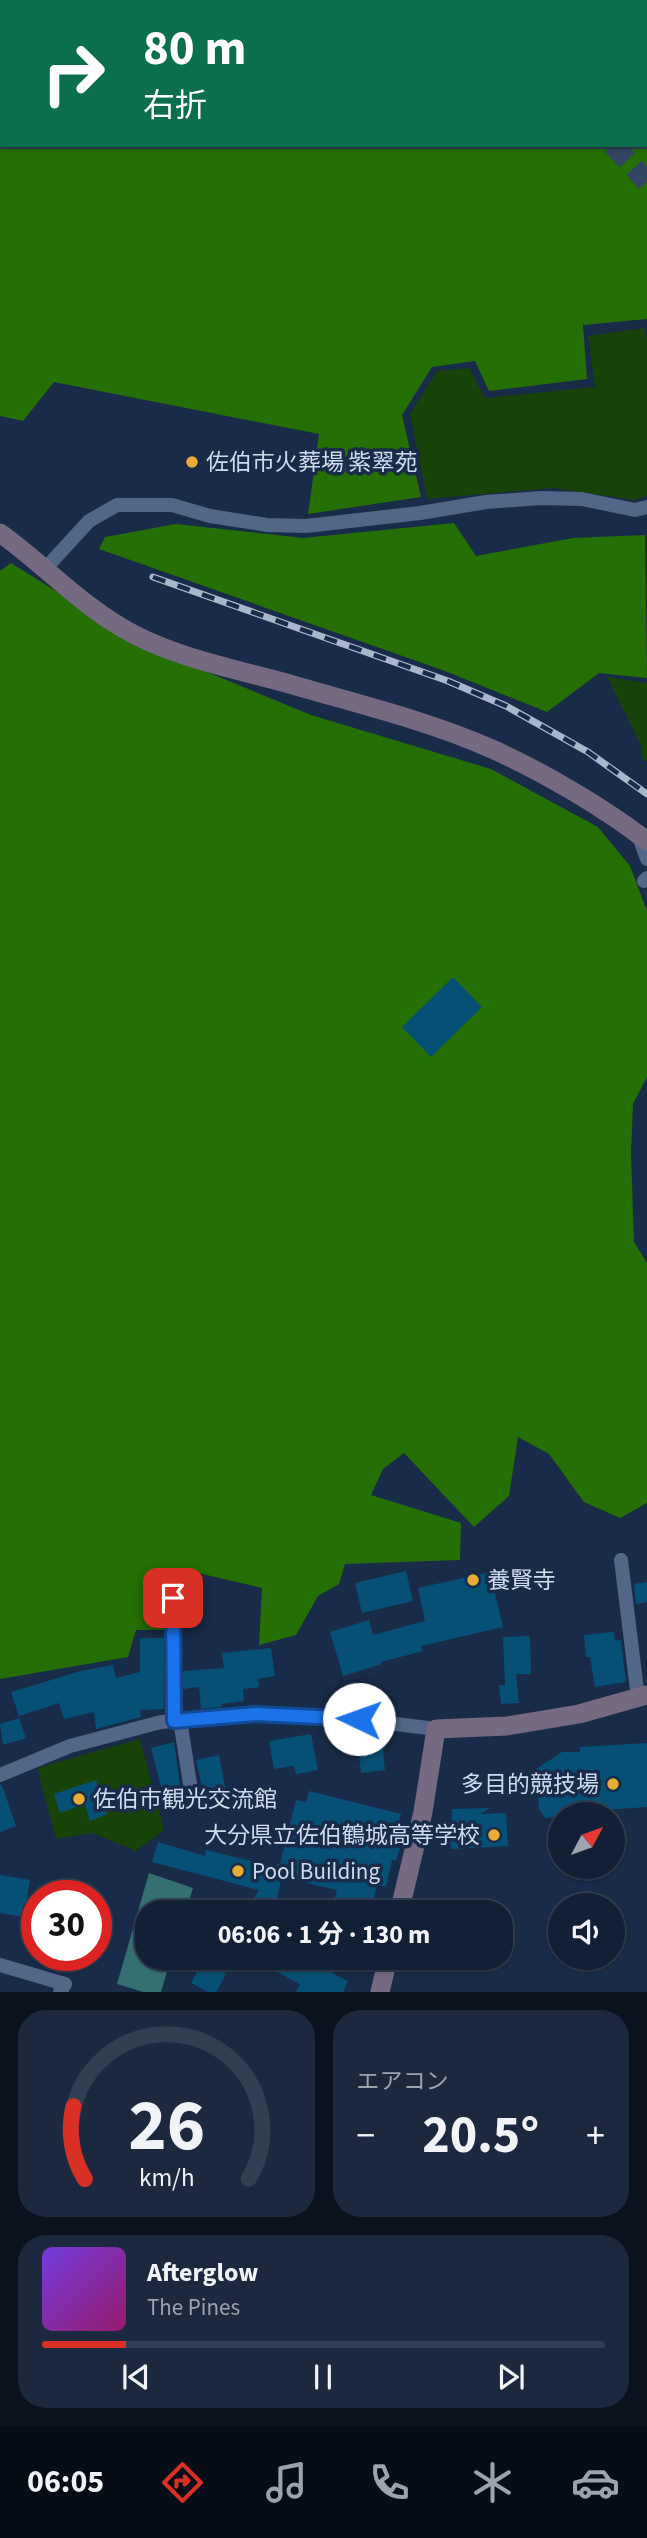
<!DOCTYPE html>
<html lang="ja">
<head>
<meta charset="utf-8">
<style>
	:root { --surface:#122036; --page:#1b283e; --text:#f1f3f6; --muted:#9ca3ad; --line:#313e51; --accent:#d93025 }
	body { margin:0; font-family:"Source Sans 3","Noto Sans JP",sans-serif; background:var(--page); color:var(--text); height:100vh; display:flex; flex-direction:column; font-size:26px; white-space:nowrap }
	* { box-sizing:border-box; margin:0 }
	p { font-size:23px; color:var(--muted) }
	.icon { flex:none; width:38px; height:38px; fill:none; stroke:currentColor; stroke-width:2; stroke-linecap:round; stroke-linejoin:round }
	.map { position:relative; height:1992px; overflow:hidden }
	.sheet { display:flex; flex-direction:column; gap:18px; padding:18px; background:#0a121e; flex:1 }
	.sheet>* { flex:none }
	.guide { position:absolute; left:0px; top:0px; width:648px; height:147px; box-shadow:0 2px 5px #0004,0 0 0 2px var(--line); background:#0b6e4f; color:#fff; overflow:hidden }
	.needle { width:46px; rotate:49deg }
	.buttons { position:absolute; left:548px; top:1802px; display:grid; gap:14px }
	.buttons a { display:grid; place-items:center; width:77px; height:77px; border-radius:50%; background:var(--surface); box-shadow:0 2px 5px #0004,0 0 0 2px var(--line); font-size:35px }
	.speed { position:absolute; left:21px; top:1880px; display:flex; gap:14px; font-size:35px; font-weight:700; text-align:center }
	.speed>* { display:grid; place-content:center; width:91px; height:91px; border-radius:50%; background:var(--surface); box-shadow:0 2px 5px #0004,0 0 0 2px var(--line); line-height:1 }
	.speed .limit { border:10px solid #d22; background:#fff; color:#111 }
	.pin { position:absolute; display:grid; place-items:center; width:60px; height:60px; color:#fff; margin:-30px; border-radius:14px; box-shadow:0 4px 10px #0006 }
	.me { position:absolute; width:77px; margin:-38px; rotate:273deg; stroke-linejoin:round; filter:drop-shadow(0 0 5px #0008) }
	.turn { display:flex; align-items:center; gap:24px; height:147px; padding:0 28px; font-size:32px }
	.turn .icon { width:91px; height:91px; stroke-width:2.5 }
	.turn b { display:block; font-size:49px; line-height:60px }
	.big { font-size:52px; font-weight:700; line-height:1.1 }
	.sheet .card { flex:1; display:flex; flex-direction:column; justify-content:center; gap:10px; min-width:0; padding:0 24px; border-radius:28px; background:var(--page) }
	.sheet .dial { align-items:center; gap:0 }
	.dial svg { height:182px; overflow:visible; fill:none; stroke:var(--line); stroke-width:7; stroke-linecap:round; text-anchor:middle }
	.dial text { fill:var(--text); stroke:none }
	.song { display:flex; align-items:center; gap:21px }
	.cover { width:84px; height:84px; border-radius:10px; background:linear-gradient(135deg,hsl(260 70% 55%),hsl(320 70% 35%)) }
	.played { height:7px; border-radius:4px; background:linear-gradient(90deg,var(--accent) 15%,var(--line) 15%) }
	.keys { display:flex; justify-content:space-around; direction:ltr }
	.heat { display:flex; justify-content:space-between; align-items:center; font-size:38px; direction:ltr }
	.sheet .tiles { flex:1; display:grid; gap:18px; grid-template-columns:1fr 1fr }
	.card:last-child { grid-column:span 2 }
	.trip { position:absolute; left:135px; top:1900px; width:378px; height:70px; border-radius:28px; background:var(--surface); box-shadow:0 2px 5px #0004,0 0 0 2px var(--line); font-weight:700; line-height:70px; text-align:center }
	.menu { display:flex; height:112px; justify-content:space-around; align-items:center; background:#070d16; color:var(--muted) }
	.menu .icon { width:49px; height:49px }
	.menu .active { color:var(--accent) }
	.menu b { font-size:32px; color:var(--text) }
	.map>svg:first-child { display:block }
	.green { fill:#184308 }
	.forest { fill:#266f04; fill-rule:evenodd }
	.water { fill:#366f71 }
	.building { fill:#075075 }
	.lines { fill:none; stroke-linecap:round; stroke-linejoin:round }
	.highway-tunnel { stroke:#334561; stroke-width:21; stroke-dasharray:21 10; stroke-linecap:butt }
	.street { stroke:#526788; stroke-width:14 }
	.secondary { stroke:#766a82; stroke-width:19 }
	.rail-casing { stroke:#a9b7cc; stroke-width:7 }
	.rail { stroke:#182b48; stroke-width:4.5; stroke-dasharray:13; stroke-linecap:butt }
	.route-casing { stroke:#114b97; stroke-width:18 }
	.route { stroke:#1a73e8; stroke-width:12 }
	.poi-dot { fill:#e8ab37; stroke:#182b48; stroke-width:2.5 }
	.labels { text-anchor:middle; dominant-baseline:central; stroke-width:7; stroke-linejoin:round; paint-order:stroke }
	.poi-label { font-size:23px; fill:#cedbee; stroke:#182b48; text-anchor:start }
</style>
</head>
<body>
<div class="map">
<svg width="647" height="1992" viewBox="0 0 647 1992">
	<rect width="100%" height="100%" fill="#182b48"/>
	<g class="green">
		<polygon points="644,328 647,339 647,496 635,500 553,488 427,499 410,414 437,371 469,368 485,398 595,387 588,336"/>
		<polygon points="607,677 647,683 647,762 641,757 642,747"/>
		<polygon points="140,1739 164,1830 136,1851 93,1833 56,1839 37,1768"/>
	</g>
	<g class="forest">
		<path d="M0,0h647v319l-64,6 4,54 -98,12 -14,-30 -43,6 -30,48 19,82 -113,17 11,-80 -265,-52 -31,39 -23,-5zM2,2h644v143h-644z"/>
		<polygon points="454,523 476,556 573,538 645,535 647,678 599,673 547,712 445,671 99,549 105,537 176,524 303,538"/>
		<polygon points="11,563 91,613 185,663 311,715 491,769 598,827 630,866 647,911 647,1077 633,1104 631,1154 634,1242 647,1263 647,1503 620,1518 584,1502 549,1454 518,1437 509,1496 474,1527 404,1453 383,1469 371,1495 461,1523 460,1560 345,1564 339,1584 318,1596 296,1635 259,1645 262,1588 198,1573 170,1587 167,1630 136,1630 128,1657 0,1679 0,571"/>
	</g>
	<polygon class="water" points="149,1873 193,1888 185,1913 147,1913 147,1958 171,1958 161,1992 143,1992 117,1984"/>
	<g class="building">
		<polygon points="453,977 482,1007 431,1057 402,1027"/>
		<polygon points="406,1571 413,1601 362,1613 355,1583"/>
		<polygon points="490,1572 503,1627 421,1646 423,1651 381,1662 382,1664 343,1676 330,1632 369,1620 373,1635 425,1621 418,1588"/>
		<polygon points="647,1582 647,1602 636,1604 634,1584"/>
		<polygon points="614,1632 615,1641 621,1640 626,1682 595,1687 590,1657 586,1657 584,1635"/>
		<polygon points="530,1636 531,1674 516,1674 519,1703 501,1704 499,1685 505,1685 503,1637"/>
		<polygon points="140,1638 164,1638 164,1709 140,1710 141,1717 96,1729 94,1712 64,1719 59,1703 19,1716 11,1692 81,1671 113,1665 116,1678 140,1672"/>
		<polygon points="271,1648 275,1676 258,1679 259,1687 243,1689 244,1701 221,1704 222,1707 201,1709 199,1687 183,1689 183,1671 224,1668 222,1653"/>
		<polygon points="19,1718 26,1738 3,1745 0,1724"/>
		<polygon points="370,1731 381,1732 385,1770 361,1773 357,1732"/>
		<polygon points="311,1734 318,1770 296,1774 294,1766 274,1769 269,1741"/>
		<polygon points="174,1742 180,1785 162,1790 151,1748"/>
		<polygon points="647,1743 647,1807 605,1810 605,1812 545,1818 539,1809 536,1769 562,1752 580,1752 580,1747"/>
		<polygon points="219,1755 228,1802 206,1806 196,1760"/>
		<polygon points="96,1780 107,1814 90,1821 85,1804 60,1813 54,1794"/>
		<polygon points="0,1785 2,1785 16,1826 0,1832"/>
		<polygon points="309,1791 401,1814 393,1846 400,1848 396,1861 392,1860 386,1887 377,1885 370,1913 331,1913 337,1890 282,1877 275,1905 252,1902 259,1890 152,1862 158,1842 205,1856 206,1850 276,1867 277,1864 280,1864 296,1800 306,1802"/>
		<polygon points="490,1808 480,1814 506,1813 508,1846 451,1849 449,1825 452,1824 452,1809"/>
		<polygon points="0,1875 30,1880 24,1917 0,1913"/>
		<polygon points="250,1958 340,1958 332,1973 348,1981 343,1992 296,1992 300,1984"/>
		<polygon points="203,1961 226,1974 216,1992 208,1992 191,1983"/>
	</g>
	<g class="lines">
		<g class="highway-tunnel">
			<polyline points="477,0 479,2"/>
			<polyline points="613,145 647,182"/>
		</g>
		<g class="street">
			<polyline points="45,569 89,521 117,505 172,505 210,516 267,525 306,526 420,513 486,502 541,498 582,499 635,510 647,507"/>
			<polyline points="638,834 647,859"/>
			<polyline points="644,881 647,878"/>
			<polyline points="621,1560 638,1698"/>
			<polyline points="173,1598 174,1721"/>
			<polyline points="180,1720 191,1790"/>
			<polyline points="0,1775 70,1746 161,1722 255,1714 312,1718 339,1717 436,1729"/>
			<polyline points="0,1965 65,1984 60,1992"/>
		</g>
		<g class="secondary">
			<path d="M0,533c46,33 84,76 135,102 47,24 100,34 151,48 68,20 141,37 206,66 51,23 111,58 155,92"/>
			<polyline points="399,1913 423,1812 436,1729 507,1726 579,1714 647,1695"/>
			<polyline points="380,1992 388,1958"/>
		</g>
		<g class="rail-casing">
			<polyline id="rail" points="153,577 448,681 506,706 588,752 647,794"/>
		</g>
		<use href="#rail" class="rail"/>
	</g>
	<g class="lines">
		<g class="route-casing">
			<polyline id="route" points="173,1598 174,1721 256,1714 359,1719"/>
		</g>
		<use href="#route" class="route"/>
	</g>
	<g class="poi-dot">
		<circle cx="192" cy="462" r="7"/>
		<circle cx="473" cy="1580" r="7"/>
		<circle cx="613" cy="1784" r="7"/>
		<circle cx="79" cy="1799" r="7"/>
		<circle cx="494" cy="1835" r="7"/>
		<circle cx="238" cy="1871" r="7"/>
	</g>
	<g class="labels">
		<g class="poi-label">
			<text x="206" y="462">佐伯市火葬場 紫翠苑</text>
			<text x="487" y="1580">養賢寺</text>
			<text x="599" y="1784" text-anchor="end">多目的競技場</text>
			<text x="93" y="1799">佐伯市観光交流館</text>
			<text x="480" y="1835" text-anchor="end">大分県立佐伯鶴城高等学校</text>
			<text x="252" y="1871">Pool Building</text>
		</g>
	</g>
</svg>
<div class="buttons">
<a><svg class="needle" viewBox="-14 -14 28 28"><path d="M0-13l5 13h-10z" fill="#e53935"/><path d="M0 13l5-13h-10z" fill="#9ca3ad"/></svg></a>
<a><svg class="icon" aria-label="sound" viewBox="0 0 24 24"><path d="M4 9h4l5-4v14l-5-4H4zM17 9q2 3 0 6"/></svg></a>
</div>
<div class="speed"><div class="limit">30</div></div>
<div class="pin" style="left:173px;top:1598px;background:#d93025"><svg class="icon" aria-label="arrive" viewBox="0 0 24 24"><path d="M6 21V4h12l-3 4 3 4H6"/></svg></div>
<svg class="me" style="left:359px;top:1719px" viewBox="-20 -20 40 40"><circle r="19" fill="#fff"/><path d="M0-13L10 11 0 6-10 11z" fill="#1a73e8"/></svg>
<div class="trip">06:06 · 1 分 · 130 m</div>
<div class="guide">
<div class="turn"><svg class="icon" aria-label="right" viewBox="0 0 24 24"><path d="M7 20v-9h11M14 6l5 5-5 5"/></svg><div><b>80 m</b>右折</div></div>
</div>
</div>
<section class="sheet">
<div class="tiles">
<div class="card dial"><svg viewBox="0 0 100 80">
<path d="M14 69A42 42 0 1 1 86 69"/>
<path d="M14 69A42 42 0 0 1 9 37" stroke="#d93025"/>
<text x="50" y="56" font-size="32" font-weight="700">26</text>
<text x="50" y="72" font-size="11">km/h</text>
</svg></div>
<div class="card"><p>エアコン</p>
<div class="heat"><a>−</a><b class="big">20.5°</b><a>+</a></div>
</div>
<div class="card">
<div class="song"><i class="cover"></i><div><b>Afterglow</b><p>The Pines</p></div></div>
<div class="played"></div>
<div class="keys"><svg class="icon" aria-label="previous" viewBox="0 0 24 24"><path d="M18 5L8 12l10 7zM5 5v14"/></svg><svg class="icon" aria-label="pause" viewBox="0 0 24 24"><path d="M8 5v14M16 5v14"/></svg><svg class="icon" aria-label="next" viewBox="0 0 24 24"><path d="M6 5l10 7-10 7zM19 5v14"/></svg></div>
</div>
</div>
</section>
<nav class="menu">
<b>06:05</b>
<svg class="icon active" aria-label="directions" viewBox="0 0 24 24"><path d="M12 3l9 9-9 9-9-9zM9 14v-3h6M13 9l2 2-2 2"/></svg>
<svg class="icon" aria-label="music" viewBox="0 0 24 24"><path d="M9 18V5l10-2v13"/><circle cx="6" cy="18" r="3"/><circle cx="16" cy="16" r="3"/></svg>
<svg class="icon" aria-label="phone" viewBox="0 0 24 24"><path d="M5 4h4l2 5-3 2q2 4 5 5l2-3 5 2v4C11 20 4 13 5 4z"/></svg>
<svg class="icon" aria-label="climate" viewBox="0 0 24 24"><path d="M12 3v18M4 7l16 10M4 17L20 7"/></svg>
<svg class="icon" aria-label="car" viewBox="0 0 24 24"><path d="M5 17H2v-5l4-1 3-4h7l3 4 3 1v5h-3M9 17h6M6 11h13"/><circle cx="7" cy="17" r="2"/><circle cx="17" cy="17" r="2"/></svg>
</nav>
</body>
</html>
